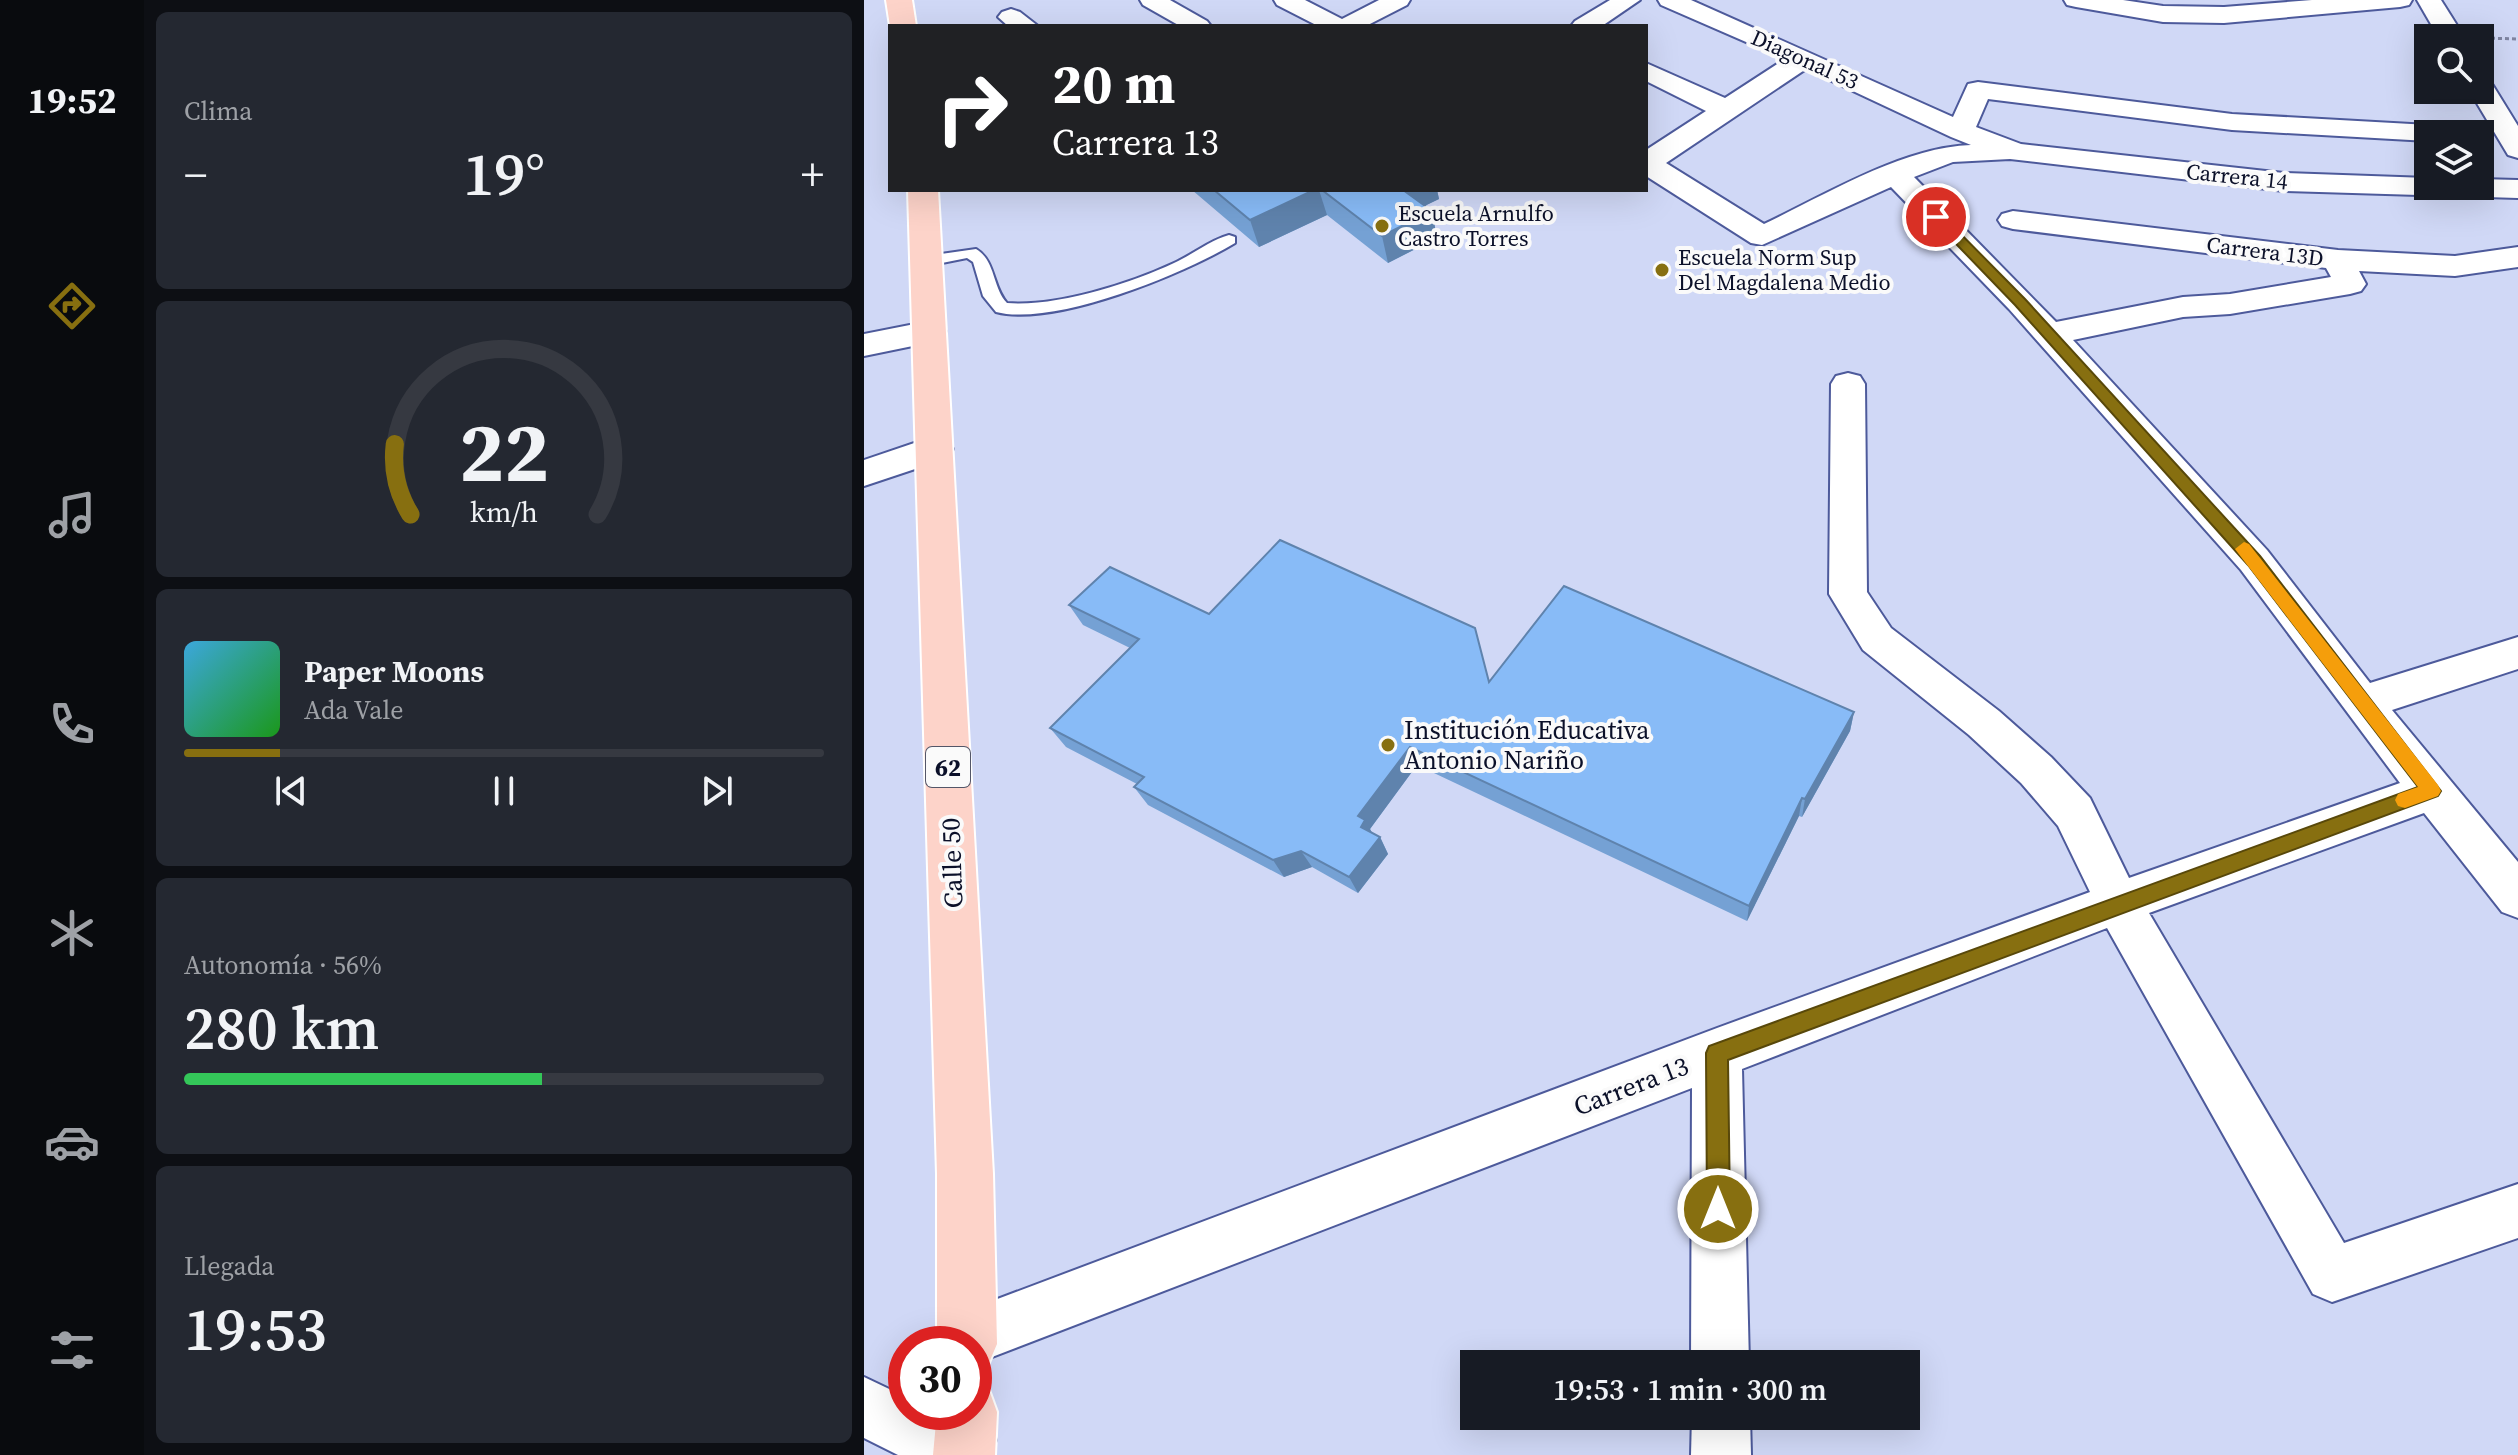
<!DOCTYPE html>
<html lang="es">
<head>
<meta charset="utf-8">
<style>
	:root { --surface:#171b24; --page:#242831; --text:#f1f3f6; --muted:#9ea1a6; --line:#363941; --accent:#876f10 }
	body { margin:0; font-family:"Source Serif 4",serif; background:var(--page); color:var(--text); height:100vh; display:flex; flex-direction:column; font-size:30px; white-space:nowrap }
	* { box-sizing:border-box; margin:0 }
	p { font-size:26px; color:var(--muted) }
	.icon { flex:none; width:44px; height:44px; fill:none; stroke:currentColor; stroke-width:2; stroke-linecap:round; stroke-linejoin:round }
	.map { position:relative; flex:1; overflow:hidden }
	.details { display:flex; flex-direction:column; gap:12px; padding:12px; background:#0d0f14; width:720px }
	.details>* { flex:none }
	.guide { position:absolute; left:24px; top:24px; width:760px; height:168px; border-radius:0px; box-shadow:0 8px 32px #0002; background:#202124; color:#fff; overflow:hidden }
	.buttons { position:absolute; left:1550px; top:24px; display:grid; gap:16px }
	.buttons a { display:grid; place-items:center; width:80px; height:80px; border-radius:0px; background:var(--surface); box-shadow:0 8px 32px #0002; font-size:40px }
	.speed { position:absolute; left:24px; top:1326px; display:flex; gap:16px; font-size:40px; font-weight:700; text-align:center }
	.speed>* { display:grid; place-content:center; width:104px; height:104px; border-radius:50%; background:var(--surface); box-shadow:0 8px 32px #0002; line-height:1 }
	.speed .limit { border:12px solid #d22; background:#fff; color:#111 }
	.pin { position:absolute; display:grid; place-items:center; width:68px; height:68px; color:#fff; margin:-34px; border:4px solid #fff; border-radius:50%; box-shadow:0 2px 8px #0007 }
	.me { position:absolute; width:88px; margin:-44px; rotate:0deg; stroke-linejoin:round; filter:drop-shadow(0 0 6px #0008) }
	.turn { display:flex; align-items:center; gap:28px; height:168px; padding:0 32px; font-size:36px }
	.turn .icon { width:104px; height:104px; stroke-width:2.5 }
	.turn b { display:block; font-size:56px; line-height:68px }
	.big { font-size:60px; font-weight:600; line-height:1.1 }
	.details .widget { flex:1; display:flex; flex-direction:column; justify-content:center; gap:12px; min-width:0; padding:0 28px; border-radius:12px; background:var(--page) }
	.details .dial { align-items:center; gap:0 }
	.dial svg { height:208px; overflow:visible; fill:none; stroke:var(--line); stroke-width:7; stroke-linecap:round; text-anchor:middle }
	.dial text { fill:var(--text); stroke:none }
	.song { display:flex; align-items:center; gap:24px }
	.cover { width:96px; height:96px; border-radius:12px; background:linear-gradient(135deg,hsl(200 70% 55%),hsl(120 70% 35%)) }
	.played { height:8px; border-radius:4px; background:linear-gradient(90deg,var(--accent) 15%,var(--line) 15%) }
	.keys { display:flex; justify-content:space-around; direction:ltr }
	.heat { display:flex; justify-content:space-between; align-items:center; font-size:44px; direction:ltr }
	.charge { height:12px; border-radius:6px; background:linear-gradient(90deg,#34c759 56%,var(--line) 0) }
	.trip { position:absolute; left:596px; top:1350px; width:460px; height:80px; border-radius:0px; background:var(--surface); box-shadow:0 8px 32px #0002; font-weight:600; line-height:80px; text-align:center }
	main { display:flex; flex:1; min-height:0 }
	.dock { display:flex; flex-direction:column; width:144px; justify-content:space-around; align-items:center; background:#090b0e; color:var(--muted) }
	.dock .icon { width:56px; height:56px }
	.dock .active { color:var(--accent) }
	.dock b { font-size:36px; color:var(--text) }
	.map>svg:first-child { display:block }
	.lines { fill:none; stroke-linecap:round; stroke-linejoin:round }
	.lane-casing { stroke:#4d5a9b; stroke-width:4 }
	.street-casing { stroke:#4d5a9b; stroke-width:4 }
	.primary-casing { stroke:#fff; stroke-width:4 }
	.path { stroke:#7f85a1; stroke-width:3; stroke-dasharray:4 3; stroke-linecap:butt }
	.lane { fill:#fff; fill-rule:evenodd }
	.street { fill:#fff; fill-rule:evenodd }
	.primary { fill:#fdd3c9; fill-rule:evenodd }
	.wall { fill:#75a1d4 }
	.shaded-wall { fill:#5f83ad }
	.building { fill:#88bbf7; stroke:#5f83ad; stroke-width:2 }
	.route { fill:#876f10; stroke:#58480a; stroke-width:2 }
	.slow { fill:#f59e0b }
	.poi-dot { fill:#876f10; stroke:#fafafa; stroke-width:3 }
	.labels { text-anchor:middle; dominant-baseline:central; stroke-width:8; stroke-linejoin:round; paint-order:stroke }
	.far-street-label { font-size:22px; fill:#0b1029; stroke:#fafafa }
	.far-poi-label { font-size:22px; fill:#0b1029; stroke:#fafafa; text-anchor:start }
	.shield { fill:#fafafa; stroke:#535668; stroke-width:2 }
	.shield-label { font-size:24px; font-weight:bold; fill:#0b1029 }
	.poi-label { font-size:26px; fill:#0b1029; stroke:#fafafa; text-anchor:start }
	.street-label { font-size:26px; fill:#0b1029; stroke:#fafafa }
</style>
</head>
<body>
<main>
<nav class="dock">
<b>19:52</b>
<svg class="icon active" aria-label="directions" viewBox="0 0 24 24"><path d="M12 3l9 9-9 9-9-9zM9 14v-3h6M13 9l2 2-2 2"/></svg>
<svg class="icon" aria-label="music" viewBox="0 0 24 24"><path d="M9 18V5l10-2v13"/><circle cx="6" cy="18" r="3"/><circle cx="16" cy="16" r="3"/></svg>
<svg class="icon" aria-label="phone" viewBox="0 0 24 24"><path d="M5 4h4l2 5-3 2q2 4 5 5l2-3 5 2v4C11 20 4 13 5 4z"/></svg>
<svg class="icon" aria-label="climate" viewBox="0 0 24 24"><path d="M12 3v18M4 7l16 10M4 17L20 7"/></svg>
<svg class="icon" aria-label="car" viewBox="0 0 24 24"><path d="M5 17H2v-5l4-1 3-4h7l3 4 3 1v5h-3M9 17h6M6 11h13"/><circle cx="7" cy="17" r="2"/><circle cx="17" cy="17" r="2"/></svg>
<svg class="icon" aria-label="filters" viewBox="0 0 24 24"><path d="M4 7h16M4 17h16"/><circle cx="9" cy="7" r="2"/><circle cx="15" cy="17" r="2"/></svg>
</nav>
<section class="details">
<div class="widget"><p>Clima</p>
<div class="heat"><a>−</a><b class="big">19°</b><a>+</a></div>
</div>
<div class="widget dial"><svg viewBox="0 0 100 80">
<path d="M14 69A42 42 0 1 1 86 69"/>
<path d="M14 69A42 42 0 0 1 8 42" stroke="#876f10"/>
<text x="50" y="56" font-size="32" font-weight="700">22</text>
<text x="50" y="72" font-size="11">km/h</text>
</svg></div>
<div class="widget">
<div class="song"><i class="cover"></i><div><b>Paper Moons</b><p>Ada Vale</p></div></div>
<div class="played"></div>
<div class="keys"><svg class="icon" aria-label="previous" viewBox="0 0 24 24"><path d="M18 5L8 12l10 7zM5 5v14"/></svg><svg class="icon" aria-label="pause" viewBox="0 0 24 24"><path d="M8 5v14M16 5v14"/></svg><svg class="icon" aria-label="next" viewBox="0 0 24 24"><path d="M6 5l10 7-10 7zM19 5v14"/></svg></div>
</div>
<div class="widget"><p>Autonomía · 56%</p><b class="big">280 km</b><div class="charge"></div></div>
<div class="widget"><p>Llegada</p><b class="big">19:53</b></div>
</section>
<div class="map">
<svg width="1654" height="1455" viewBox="0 0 1654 1455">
	<rect width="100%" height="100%" fill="#d0d8f6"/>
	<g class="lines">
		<g class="lane-casing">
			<path id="lane" d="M365,235l6,2v6c-51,31 -181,84 -239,69l-13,-16 -10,-34 -6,-4 -40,8 -8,-5 8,-5 49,-7c20,12 16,38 31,54 49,4 122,-19 167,-40 18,-8 36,-23 55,-28z"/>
		</g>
		<g class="street-casing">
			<g id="street">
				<polygon points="276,0 306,0 343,21 347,26 316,26 279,5"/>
				<polygon points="410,0 441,0 478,19 515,0 546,0 543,5 502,26 454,26 413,5"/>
				<polygon points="746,0 776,0 738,26 707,26 711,21"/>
				<path d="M794,0h33l262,117 15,-33 10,-2 254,32 215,12 10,2 4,6h-33v7l-196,-11 -244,-31 -12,28 45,17 263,29 144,5v8h52v-7l38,1v18l-234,-7 -274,-32 -57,3 -39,15 142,145 127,-25 47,-3 101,-17 -5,-9 -313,-39 -11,-3 -4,-6 4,-6 11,-3 325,39 117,6 63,-9v20l-63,9 -96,-5 7,13 -5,7 -11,3 -120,20 -47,3 -110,23 194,210 103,133 148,-46v32l-126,41 126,152v56l-16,-6 -78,-99 -275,100 195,330 174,-59v54l-186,64 -19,-8 -206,-366 -365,141 7,295h-58l1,-276 -718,276v-20h-33l-2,-6 8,-20 770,-290 373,-136 -32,-66 -37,-43 -52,-48 -106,-85 -34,-56 2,-210 5,-8 12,-3 12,3 5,8 2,208 24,36 108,83 52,46 39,41 39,80 271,-95 -159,-213 -232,-261 -118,-122 -129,58 -11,-2 -105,-67v-26l60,-39 -60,-30v-18l79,35 60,-39 -124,-54zM942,69l145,68 20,8c-68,2 -146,50 -207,79l-98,-61z"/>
				<polygon points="1200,0 1259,0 1299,6 1360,7 1448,0 1548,0 1545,5 1536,7 1360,23 1299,22 1212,7 1203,5"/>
				<polygon points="1553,0 1577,0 1601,38 1575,38"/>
				<polygon points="147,9 156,12 174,26 144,26 134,17 138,12"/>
				<polygon points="1616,77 1625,79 1654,126 1654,158 1644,155 1605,90 1616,90"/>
				<polygon points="66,321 78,324 82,332 78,340 0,356 0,334"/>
				<polygon points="71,436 84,440 89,449 84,458 0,486 0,460"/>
				<polygon points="0,1377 42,1397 42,1412 106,1412 124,1419 132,1440 126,1455 34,1455 0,1438"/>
				<polygon points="828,1416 886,1416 887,1455 827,1455"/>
			</g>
		</g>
		<g class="primary-casing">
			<g id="primary">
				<polygon points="22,0 48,0 52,26 26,26"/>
				<polygon points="44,190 74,190 129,1174 133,1344 124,1365 110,1371 110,1344 73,1344 73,1174"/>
				<polygon points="110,1384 125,1390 133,1412 131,1455 69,1455 73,1412 110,1412"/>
			</g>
		</g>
		<polyline class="path" points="1620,38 1654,39"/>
		<use href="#lane" class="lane"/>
		<use href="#street" class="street"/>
		<use href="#primary" class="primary"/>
	</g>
	<g class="wall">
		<polygon points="328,190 573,190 575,199 560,206 568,211 573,238 524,263 463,215 395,247"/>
		<polygon points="205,605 345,614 625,682 990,712 986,731 938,817 935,816 883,921 553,765 506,829 508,833 516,837 524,854 494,893 448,867 420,877 284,805 270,787 273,784 202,747 186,728 266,648 219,625"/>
	</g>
	<g class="shaded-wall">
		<polygon points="450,190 455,190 463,215 395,247 386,220"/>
		<polygon points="537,190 573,190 575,199 542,215"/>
		<polygon points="568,211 573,238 524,263 518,236"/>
		<polygon points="990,712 986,731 938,817 941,799"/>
		<polygon points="546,747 553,765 506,829 510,837 497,827 494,816"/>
		<polygon points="938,798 935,816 883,921 885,906"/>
		<polygon points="516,837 524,854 494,893 485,877"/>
		<polygon points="437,851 448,867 420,877 409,860"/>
	</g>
	<g class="building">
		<polygon points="350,190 450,190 386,220"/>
		<polygon points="458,190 539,190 568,211 518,236"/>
		<polygon points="416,540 611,628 625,682 700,586 990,712 941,799 938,798 885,906 546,747 494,816 501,820 497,827 516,837 485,877 437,851 409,860 270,787 280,777 186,728 275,639 205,605 246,567 345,614"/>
	</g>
	<polygon class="route" points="1068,214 1077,214 1161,299 1396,556 1577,791 1574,796 864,1060 866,1209 863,1217 854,1220 846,1217 843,1209 842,1053 845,1046 1554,787 1384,565 1151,305 1068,219"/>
	<polygon class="slow" points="1380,542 1385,544 1574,785 1577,791 1574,796 1541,808 1534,806 1531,800 1534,794 1554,787 1374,553 1371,549"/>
	<g class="poi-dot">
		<circle cx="518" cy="226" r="8"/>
		<circle cx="798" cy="270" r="8"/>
		<circle cx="524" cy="745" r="8"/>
	</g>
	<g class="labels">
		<g class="far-street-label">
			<text transform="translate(941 59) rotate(24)">Diagonal 53</text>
			<text transform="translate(1373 176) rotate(6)">Carrera 14</text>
			<text transform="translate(1401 251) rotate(7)">Carrera 13D</text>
		</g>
		<g class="far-poi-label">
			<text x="534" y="213">Escuela Arnulfo<tspan x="534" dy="25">Castro Torres</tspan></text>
			<text x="814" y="257">Escuela Norm Sup<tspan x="814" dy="25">Del Magdalena Medio</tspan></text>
		</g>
		<rect class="shield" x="62" y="747" width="44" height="40" rx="6"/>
		<g class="shield-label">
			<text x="84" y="767">62</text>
		</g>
		<g class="poi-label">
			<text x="540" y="730">Institución Educativa<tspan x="540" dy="30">Antonio Nariño</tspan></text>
		</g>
		<g class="street-label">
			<text transform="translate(88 863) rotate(-92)">Calle 50</text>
			<text transform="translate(767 1086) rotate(-21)">Carrera 13</text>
		</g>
	</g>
</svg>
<div class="buttons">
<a><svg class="icon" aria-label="search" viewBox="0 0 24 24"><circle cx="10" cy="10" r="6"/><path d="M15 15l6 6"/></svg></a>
<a><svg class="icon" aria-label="layers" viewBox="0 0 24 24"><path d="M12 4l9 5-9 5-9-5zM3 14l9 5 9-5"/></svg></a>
</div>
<div class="speed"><div class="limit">30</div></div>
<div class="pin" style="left:1072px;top:217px;background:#d93025"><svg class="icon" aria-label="arrive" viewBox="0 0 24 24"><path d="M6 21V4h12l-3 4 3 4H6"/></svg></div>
<svg class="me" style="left:854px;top:1209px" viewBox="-20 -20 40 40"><circle r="17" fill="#876f10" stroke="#fff" stroke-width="3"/><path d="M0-11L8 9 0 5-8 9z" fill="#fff"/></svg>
<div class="trip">19:53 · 1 min · 300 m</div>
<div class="guide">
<div class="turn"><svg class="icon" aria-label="right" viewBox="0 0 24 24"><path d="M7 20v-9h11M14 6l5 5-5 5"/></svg><div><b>20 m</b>Carrera 13</div></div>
</div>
</div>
</main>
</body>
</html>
